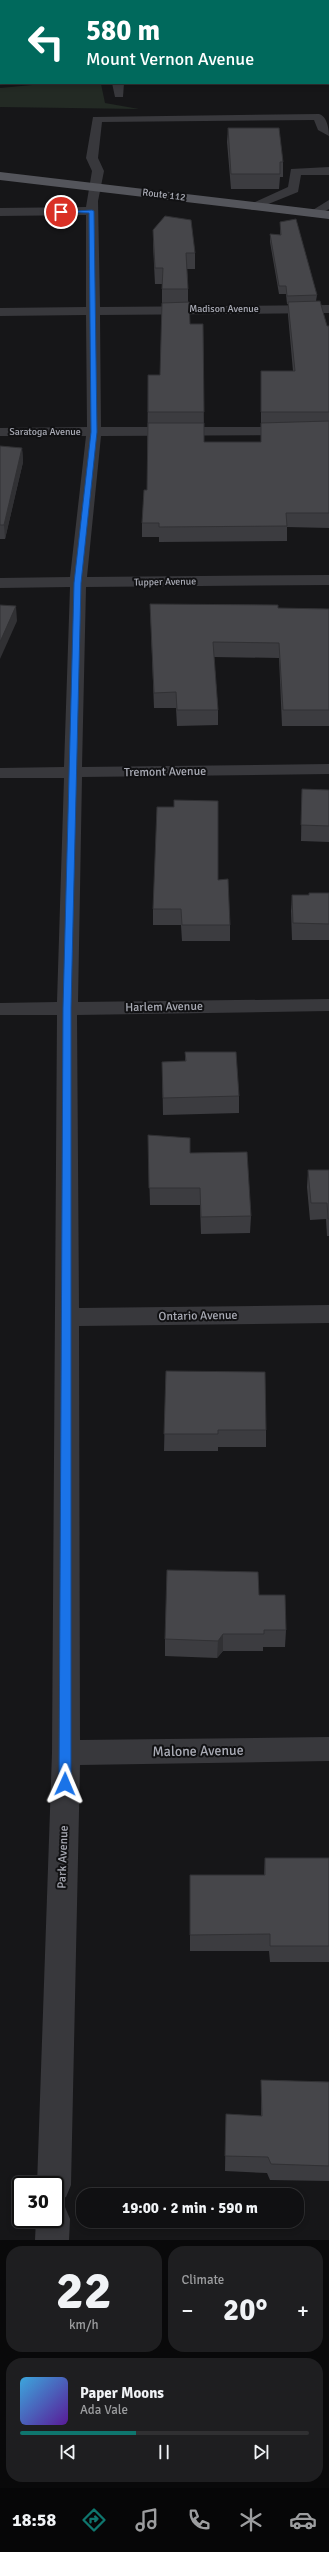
<!DOCTYPE html>
<html lang="en">
<head>
<meta charset="utf-8">
<style>
	:root { --surface:#101012; --page:#1e1e20; --text:#f1f3f6; --muted:#9c9d9f; --line:#303032; --accent:#0f766e }
	body { margin:0; font-family:Signika,sans-serif; background:var(--page); color:var(--text); height:100vh; display:flex; flex-direction:column; font-size:15px; white-space:nowrap }
	* { box-sizing:border-box; margin:0 }
	p { font-size:13px; color:var(--muted) }
	.icon { flex:none; width:22px; height:22px; fill:none; stroke:currentColor; stroke-width:2; stroke-linecap:round; stroke-linejoin:round }
	.map { position:relative; height:2240px; overflow:hidden }
	.drawer { display:flex; flex-direction:column; gap:6px; padding:6px; background:#09090a; flex:1 }
	.drawer>* { flex:none }
	.banner { position:absolute; left:0px; top:0px; width:329px; height:84px; box-shadow:0 2px 6px #0003,0 0 0 1px var(--line); background:#00695c; color:#fff; overflow:hidden }
	.speed { position:absolute; left:12px; top:2176px; display:flex; gap:8px; font-size:20px; font-weight:700; text-align:center }
	.speed>* { display:grid; place-content:center; width:52px; height:52px; border-radius:50%; background:var(--surface); box-shadow:0 2px 6px #0003,0 0 0 1px var(--line); line-height:1 }
	.speed .limit { border:2px solid #111; border-radius:6px; background:#fff; color:#111 }
	.pin { position:absolute; display:grid; place-items:center; width:34px; height:34px; color:#fff; margin:-17px; border:2px solid #fff; border-radius:50%; box-shadow:0 1px 4px #0007 }
	.me { position:absolute; width:44px; margin:-22px; rotate:1deg; stroke-linejoin:round; filter:drop-shadow(0 0 3px #0008) }
	.turn { display:flex; align-items:center; gap:14px; height:84px; padding:0 20px; font-size:18px }
	.turn .icon { width:52px; height:52px; stroke-width:2.5 }
	.turn b { display:block; font-size:28px; line-height:34px }
	.big { font-size:30px; font-weight:700; line-height:1.1 }
	.drawer .widget { flex:1; display:flex; flex-direction:column; justify-content:center; gap:6px; min-width:0; padding:0 14px; border-radius:16px; background:var(--page) }
	.drawer .dial { align-items:center; gap:0 }
	.dial b { font-size:52px; line-height:1 }
	.song { display:flex; align-items:center; gap:12px }
	.cover { width:48px; height:48px; border-radius:6px; background:linear-gradient(135deg,hsl(200 70% 55%),hsl(270 70% 35%)) }
	.played { height:4px; border-radius:2px; background:linear-gradient(90deg,var(--accent) 40%,var(--line) 40%) }
	.keys { display:flex; justify-content:space-around; direction:ltr }
	.heat { display:flex; justify-content:space-between; align-items:center; font-size:22px; direction:ltr }
	.drawer .tiles { flex:1; display:grid; gap:6px; grid-template-columns:1fr 1fr }
	.widget:last-child { grid-column:span 2 }
	.trip { position:absolute; left:76px; top:2188px; width:228px; height:40px; border-radius:16px; background:var(--surface); box-shadow:0 2px 6px #0003,0 0 0 1px var(--line); font-weight:700; line-height:40px; text-align:center }
	.tab-bar { display:flex; height:64px; justify-content:space-around; align-items:center; background:#060607; color:var(--muted) }
	.tab-bar .icon { width:28px; height:28px }
	.tab-bar .current { color:var(--accent) }
	.tab-bar b { font-size:18px; color:var(--text) }
	.map>svg:first-child { display:block }
	.green { fill:#232a24 }
	.lines { fill:none; stroke-linecap:round; stroke-linejoin:round }
	.minor { fill:#38383c; fill-rule:evenodd }
	.major { fill:#54555b; fill-rule:evenodd }
	.wall { fill:#3c3c40 }
	.shaded-wall { fill:#313134 }
	.building { fill:#46464a; stroke:#313134 }
	.route { fill:#1a73e8; stroke:#114b97 }
	.labels { text-anchor:middle; dominant-baseline:central; stroke-width:4; stroke-linejoin:round; paint-order:stroke }
	.far-street-label { font-size:10px; fill:#aaacb6; stroke:#111113 }
	.street-label { font-size:12px; fill:#aaacb6; stroke:#111113 }
	.near-street-label { font-size:14px; fill:#aaacb6; stroke:#111113 }
</style>
</head>
<body>
<div class="map">
<svg width="329" height="2240" viewBox="0 0 329 2240">
	<rect width="100%" height="100%" fill="#161618"/>
	<polygon class="green" points="43,84 101,84 105,103 139,109 0,107 0,88"/>
	<g class="lines">
		<g class="minor">
			<rect x="328" y="41" width="1" height="6"/>
			<polygon points="112,83 124,83 123,97 115,97"/>
			<path d="M319,114c8,2 10,15 10,22l-11,-6 -4,-10 -212,2 -4,36 6,13 -6,30 2,106 229,-2v8l-229,2 1,112h228v8l-228,1 -14,141 242,-2v10l-243,2 -4,180 247,-3v10l-247,3 -4,225 251,-3v12l-252,4 2,293 250,-3v18l-250,3 1,414 249,-3v24l-249,4 -9,420 -5,12 -11,4v-16h-18l15,-432 5,-738h-57v-12l57,-1 7,-224h-64v-10l64,-1 6,-180 -70,1v-10l70,-1 16,-141h-86v-8l87,-1 -1,-112 -86,1v-8l86,-1v-92l-86,1v-8l86,-1 6,-36 -6,-13 7,-41z"/>
			<polygon points="329,167 329,175 301,175 298,192 256,209 252,210 246,206 288,187 291,169"/>
			<polygon points="329,200 329,209 314,217 308,213"/>
			<polygon points="55,2203 65,2207 70,2219 69,2240 35,2240 36,2219 55,2219"/>
		</g>
		<polygon class="major" points="0,172 329,211 329,219 0,180"/>
	</g>
	<g class="wall">
		<polygon points="0,0 1,1 1,75 0,75"/>
		<polygon points="228,128 283,162 283,177 280,177 279,189 231,189 227,142"/>
		<polygon points="280,222 317,295 316,301 327,326 329,326 329,528 287,527 287,541 159,542 159,537 142,537 142,523 147,490 148,375 160,375 162,303 162,284 155,284 153,245 153,230 195,253 195,269 187,269 188,289 188,302 190,324 203,324 204,442 261,442 261,371 293,371 288,315 288,304 287,304 286,294 279,294 270,242 270,234 280,235"/>
		<polygon points="0,446 22,448 23,462 5,539 0,539"/>
		<polygon points="150,604 278,608 329,609 329,726 282,726 279,658 214,657 218,710 218,725 177,726 176,708 154,708"/>
		<polygon points="302,789 329,790 329,842 301,841"/>
		<polygon points="218,880 230,925 230,941 182,941 181,925 153,925 153,909"/>
		<polygon points="329,893 329,940 292,940 291,911 292,895 309,895"/>
		<polygon points="185,1052 239,1096 239,1113 163,1115 162,1062 185,1061"/>
		<polygon points="148,1135 190,1153 251,1216 250,1233 201,1234 200,1205 150,1205"/>
		<polygon points="308,1170 329,1170 329,1236 327,1236 326,1219 310,1220 307,1187"/>
		<polygon points="166,1371 266,1430 266,1447 218,1447 218,1451 164,1451"/>
		<polygon points="259,1595 286,1630 285,1647 263,1647 263,1651 223,1651 217,1658 165,1656 165,1639"/>
		<polygon points="265,1858 329,1858 329,1962 270,1962 269,1951 190,1951 190,1891 264,1875"/>
		<polygon points="261,2080 329,2082 329,2181 270,2180 267,2173 225,2171 226,2114 261,2116"/>
	</g>
	<g class="shaded-wall">
		<polygon points="22,448 23,462 5,539 4,525"/>
		<polygon points="16,606 17,621 0,659 0,642"/>
		<polygon points="223,1634 223,1651 217,1658 218,1641"/>
	</g>
	<g class="building">
		<polygon points="0,0 52,0 52,1 1,1 1,32 0,32"/>
		<polygon points="1,38 1,65 0,65 0,39 1,40"/>
		<polygon points="228,128 279,128 283,162 280,162 280,174 231,174"/>
		<polygon points="165,216 191,220 195,253 186,253 188,289 162,289 163,268 155,268 153,230"/>
		<polygon points="296,219 317,295 287,296 286,286 279,286 270,234 281,235 280,222"/>
		<polygon points="320,301 327,326 329,326 329,412 261,412 261,371 295,371 288,302"/>
		<polygon points="189,302 190,324 203,324 204,412 148,412 148,375 160,375 162,303"/>
		<polygon points="329,421 329,513 286,513 287,526 159,527 159,523 142,523 144,490 147,490 148,423 204,423 204,442 261,442 261,423"/>
		<polygon points="0,446 22,448 4,525 0,525"/>
		<polygon points="150,604 278,605 278,608 329,609 329,710 283,710 279,643 213,642 218,710 177,710 176,692 154,693"/>
		<polygon points="0,605 16,606 0,642"/>
		<polygon points="302,789 329,790 329,826 301,825"/>
		<polygon points="174,800 218,801 218,880 228,879 230,925 182,925 181,909 153,909 157,807 174,807"/>
		<polygon points="309,893 329,893 329,924 293,923 292,895 309,895"/>
		<polygon points="185,1052 236,1052 239,1096 163,1098 162,1062 186,1061"/>
		<polygon points="148,1135 190,1138 190,1153 247,1152 251,1216 201,1217 200,1188 149,1188"/>
		<polygon points="308,1170 329,1170 329,1219 328,1219 327,1203 311,1203"/>
		<polygon points="166,1371 265,1372 266,1430 218,1430 218,1434 164,1434"/>
		<polygon points="167,1570 258,1572 259,1595 285,1595 286,1630 264,1630 264,1634 223,1634 218,1641 165,1639"/>
		<polygon points="265,1858 329,1858 329,1946 270,1946 270,1934 190,1935 190,1875 265,1875"/>
		<polygon points="261,2080 329,2082 329,2166 271,2164 268,2157 225,2156 226,2114 262,2116"/>
	</g>
	<polygon class="route" points="92,210 94,211 97,432 81,583 71,1008 71,1784 65,1789 59,1784 63,1008 74,583 91,432 89,213 59,212"/>
	<g class="labels">
		<g class="far-street-label">
			<text transform="translate(164 195) rotate(7)">Route 112</text>
			<text x="224" y="309">Madison Avenue</text>
			<text x="45" y="432">Saratoga Avenue</text>
			<text transform="translate(165 582) rotate(-1)">Tupper Avenue</text>
		</g>
		<g class="street-label">
			<text transform="translate(165 772) rotate(-1)">Tremont Avenue</text>
			<text transform="translate(164 1007) rotate(-1)">Harlem Avenue</text>
			<text transform="translate(198 1316) rotate(-1)">Ontario Avenue</text>
			<text transform="translate(63 1857) rotate(-88)">Park Avenue</text>
		</g>
		<g class="near-street-label">
			<text transform="translate(198 1751) rotate(-1)">Malone Avenue</text>
		</g>
	</g>
</svg>
<div class="speed"><div class="limit">30</div></div>
<div class="pin" style="left:61px;top:212px;background:#d93025"><svg class="icon" aria-label="arrive" viewBox="0 0 24 24"><path d="M6 21V4h12l-3 4 3 4H6"/></svg></div>
<svg class="me" style="left:65px;top:1784px" viewBox="-20 -20 40 40"><path d="M0-17L14 15 0 8-14 15z" fill="#1a73e8" stroke="#fff" stroke-width="4"/></svg>
<div class="trip">19:00 · 2 min · 590 m</div>
<div class="banner">
<div class="turn"><svg class="icon" aria-label="left" viewBox="0 0 24 24"><path d="M17 20v-9H6M10 6l-5 5 5 5"/></svg><div><b>580 m</b>Mount Vernon Avenue</div></div>
</div>
</div>
<section class="drawer">
<div class="tiles">
<div class="widget dial"><b>22</b><p>km/h</p></div>
<div class="widget"><p>Climate</p>
<div class="heat"><a>−</a><b class="big">20°</b><a>+</a></div>
</div>
<div class="widget">
<div class="song"><i class="cover"></i><div><b>Paper Moons</b><p>Ada Vale</p></div></div>
<div class="played"></div>
<div class="keys"><svg class="icon" aria-label="previous" viewBox="0 0 24 24"><path d="M18 5L8 12l10 7zM5 5v14"/></svg><svg class="icon" aria-label="pause" viewBox="0 0 24 24"><path d="M8 5v14M16 5v14"/></svg><svg class="icon" aria-label="next" viewBox="0 0 24 24"><path d="M6 5l10 7-10 7zM19 5v14"/></svg></div>
</div>
</div>
</section>
<nav class="tab-bar">
<b>18:58</b>
<svg class="icon current" aria-label="directions" viewBox="0 0 24 24"><path d="M12 3l9 9-9 9-9-9zM9 14v-3h6M13 9l2 2-2 2"/></svg>
<svg class="icon" aria-label="music" viewBox="0 0 24 24"><path d="M9 18V5l10-2v13"/><circle cx="6" cy="18" r="3"/><circle cx="16" cy="16" r="3"/></svg>
<svg class="icon" aria-label="phone" viewBox="0 0 24 24"><path d="M5 4h4l2 5-3 2q2 4 5 5l2-3 5 2v4C11 20 4 13 5 4z"/></svg>
<svg class="icon" aria-label="climate" viewBox="0 0 24 24"><path d="M12 3v18M4 7l16 10M4 17L20 7"/></svg>
<svg class="icon" aria-label="car" viewBox="0 0 24 24"><path d="M5 17H2v-5l4-1 3-4h7l3 4 3 1v5h-3M9 17h6M6 11h13"/><circle cx="7" cy="17" r="2"/><circle cx="17" cy="17" r="2"/></svg>
</nav>
</body>
</html>
